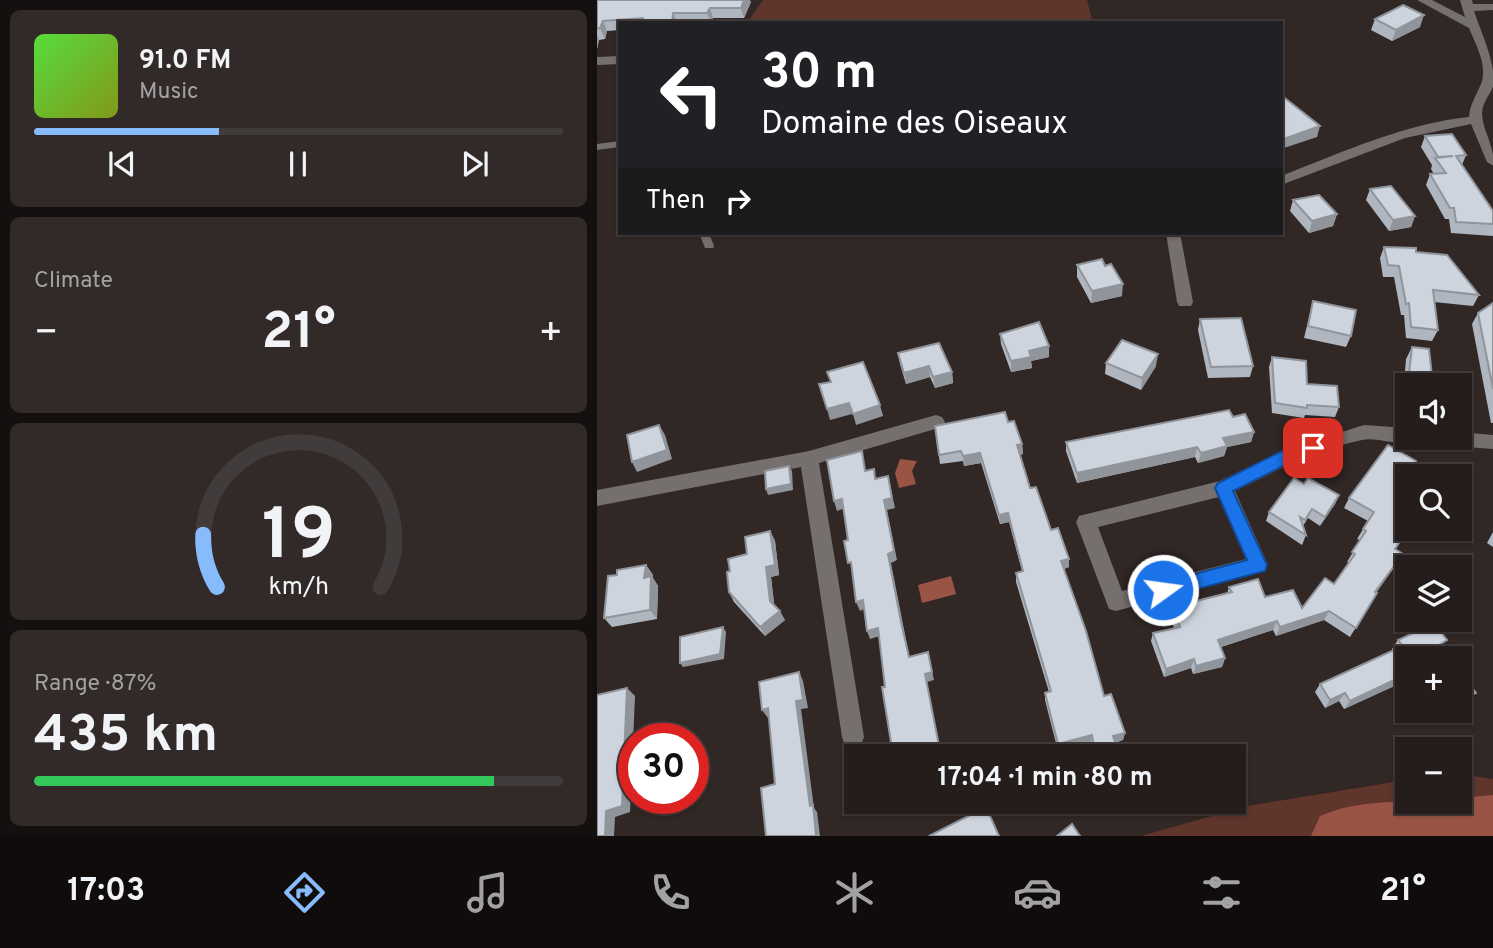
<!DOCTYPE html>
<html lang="en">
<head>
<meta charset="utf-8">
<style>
	:root { --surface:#251d1c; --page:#312a29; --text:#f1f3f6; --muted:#a3a2a3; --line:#423b3b; --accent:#87bbfb }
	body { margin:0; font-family:Overpass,sans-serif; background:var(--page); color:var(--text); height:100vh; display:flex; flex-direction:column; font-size:26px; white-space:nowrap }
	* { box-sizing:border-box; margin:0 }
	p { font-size:23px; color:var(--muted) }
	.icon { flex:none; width:38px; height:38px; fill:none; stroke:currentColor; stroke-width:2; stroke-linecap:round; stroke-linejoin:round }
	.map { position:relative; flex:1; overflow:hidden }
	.details { display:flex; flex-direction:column; gap:10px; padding:10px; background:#14100f; width:597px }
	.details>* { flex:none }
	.banner { position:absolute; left:21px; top:21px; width:665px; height:214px; border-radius:0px; box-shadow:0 2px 5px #0004,0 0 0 2px var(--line); background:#202124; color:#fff; overflow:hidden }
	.controls { position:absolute; left:798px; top:373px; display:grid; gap:14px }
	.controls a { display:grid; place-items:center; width:77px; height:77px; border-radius:0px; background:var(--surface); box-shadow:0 2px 5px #0004,0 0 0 2px var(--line); font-size:35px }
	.speed { position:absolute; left:21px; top:723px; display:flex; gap:14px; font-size:35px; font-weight:700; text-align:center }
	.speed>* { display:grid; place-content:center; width:91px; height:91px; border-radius:50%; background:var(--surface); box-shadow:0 2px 5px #0004,0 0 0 2px var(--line); line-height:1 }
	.speed .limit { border:10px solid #d22; background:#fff; color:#111 }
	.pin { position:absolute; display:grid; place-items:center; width:60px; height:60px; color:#fff; margin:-30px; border-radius:14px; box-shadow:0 4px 10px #0006 }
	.me { position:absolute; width:77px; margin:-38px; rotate:76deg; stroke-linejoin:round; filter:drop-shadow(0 0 5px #0008) }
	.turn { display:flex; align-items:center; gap:24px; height:147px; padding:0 28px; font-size:32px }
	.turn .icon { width:91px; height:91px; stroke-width:2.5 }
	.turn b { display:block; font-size:49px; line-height:60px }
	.then { display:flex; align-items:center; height:66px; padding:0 28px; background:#0003; gap:14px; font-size:26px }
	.big { font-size:52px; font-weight:700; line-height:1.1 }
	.details .card { flex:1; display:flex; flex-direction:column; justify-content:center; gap:10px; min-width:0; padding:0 24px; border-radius:10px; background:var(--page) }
	.details .dial { align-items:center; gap:0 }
	.dial svg { height:182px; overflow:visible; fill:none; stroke:var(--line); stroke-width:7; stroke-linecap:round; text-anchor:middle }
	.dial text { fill:var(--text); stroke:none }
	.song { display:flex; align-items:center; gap:21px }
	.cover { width:84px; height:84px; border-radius:10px; background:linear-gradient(135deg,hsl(110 70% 55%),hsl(70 70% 35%)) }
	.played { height:7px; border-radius:4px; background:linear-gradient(90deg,var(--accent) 35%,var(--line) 35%) }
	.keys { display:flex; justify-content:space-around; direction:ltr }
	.heat { display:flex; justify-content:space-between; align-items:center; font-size:38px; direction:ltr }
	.charge { height:10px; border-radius:5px; background:linear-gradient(90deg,#34c759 87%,var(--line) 0) }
	.trip { position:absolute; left:247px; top:744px; width:402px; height:70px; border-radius:0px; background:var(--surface); box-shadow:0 2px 5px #0004,0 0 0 2px var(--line); font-weight:700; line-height:70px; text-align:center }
	.tab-bar { display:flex; height:112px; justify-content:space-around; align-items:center; background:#0f0c0b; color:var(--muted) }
	.tab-bar .icon { width:49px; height:49px }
	.tab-bar .current { color:var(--accent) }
	.tab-bar b { font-size:32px; color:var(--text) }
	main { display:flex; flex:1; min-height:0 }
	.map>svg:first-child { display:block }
	.green { fill:#5f352c }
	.water { fill:#9a5445 }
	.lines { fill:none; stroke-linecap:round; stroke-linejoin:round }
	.river { fill:#9a5445; fill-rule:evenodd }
	.service { fill:#756f6e; fill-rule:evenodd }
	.minor { fill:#756f6e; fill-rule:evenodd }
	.wall { fill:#b0b6bf }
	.shaded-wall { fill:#90949b }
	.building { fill:#cdd4de; stroke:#90949b; stroke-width:2 }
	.route { fill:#1a73e8; stroke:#114b97; stroke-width:2 }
</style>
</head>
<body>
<main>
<section class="details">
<div class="card">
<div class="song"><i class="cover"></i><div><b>91.0 FM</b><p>Music</p></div></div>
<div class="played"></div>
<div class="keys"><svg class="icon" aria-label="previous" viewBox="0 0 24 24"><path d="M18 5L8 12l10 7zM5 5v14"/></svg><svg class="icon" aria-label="pause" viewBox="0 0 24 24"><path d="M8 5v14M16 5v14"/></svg><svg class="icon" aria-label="next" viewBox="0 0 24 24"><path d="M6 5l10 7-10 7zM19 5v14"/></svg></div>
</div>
<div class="card"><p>Climate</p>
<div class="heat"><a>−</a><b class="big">21°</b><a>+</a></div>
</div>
<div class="card dial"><svg viewBox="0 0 100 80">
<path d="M14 69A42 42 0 1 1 86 69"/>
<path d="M14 69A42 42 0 0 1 8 46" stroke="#87bbfb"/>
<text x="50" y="56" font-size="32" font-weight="700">19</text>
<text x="50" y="72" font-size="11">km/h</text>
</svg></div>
<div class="card"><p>Range · 87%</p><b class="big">435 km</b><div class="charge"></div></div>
</section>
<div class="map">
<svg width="897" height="836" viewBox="0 0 897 836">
	<rect width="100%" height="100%" fill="#312725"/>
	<g class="green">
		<polygon points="166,0 490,0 496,23 118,23 119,20 152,20"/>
		<polygon points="870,775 896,779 896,836 544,836 650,806 797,782 810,781 810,802 863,802 863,776"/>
	</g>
	<g class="water">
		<polygon points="303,459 320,461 315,471 319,484 302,488 298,473"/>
		<polygon points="354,576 359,594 325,603 321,585"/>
	</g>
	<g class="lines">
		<path class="river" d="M897,795v41h-183l9,-20c42,-18 94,-14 140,-14v-4z"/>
		<g class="service">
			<polygon points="23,141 23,147 0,150 0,144"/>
			<polygon points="102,233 112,233 117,246 116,248 108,248"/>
		</g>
		<g class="minor">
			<path d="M820,0h15l33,17 -5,-17h12l1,4h21v6l-20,1c8,24 20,47 20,73 -3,10 -12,18 -12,30 1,18 12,30 12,52l-7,-4 -16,-38 -66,14 -124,47v-9c62,-24 122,-52 188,-59 1,-13 7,-21 12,-33 7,-18 -5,-39 -12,-56z"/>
			<polygon points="23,56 23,64 0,65 0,57"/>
			<polygon points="569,233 583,233 596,302 594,306 582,306 580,302"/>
			<polygon points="339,415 345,417 348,422 345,427 222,463 267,737 264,745 256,748 248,745 245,737 204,467 0,506 0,490 212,451"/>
			<path d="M767,425l43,3v10h8c-13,11 -37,-2 -53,2 -45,9 -87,31 -127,51l33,74 -3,6 -149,40 -7,-2 -33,-87 3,-6 141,-35 62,-30zM622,497l27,62 -124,32 -24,-64z"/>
			<polygon points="863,432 897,435 897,449 841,445 835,443 832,438 863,438"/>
		</g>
	</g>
	<g class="wall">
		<polygon points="0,0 154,2 147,18 116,18 114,23 23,23 23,30 10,31 8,39 2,40 0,49"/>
		<polygon points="778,19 823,27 795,41 774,30"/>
		<polygon points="828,136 869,155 865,165 896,211 896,236 854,233 852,219 848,219 829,185 833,174 837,174 834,169 835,165 824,147"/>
		<polygon points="773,189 818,216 814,227 792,231 769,200"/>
		<polygon points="696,200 740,214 736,226 712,233 693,211"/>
		<polygon points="787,247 819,252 882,295 876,306 837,302 841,330 835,341 809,338 807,315 804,315 797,277 786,277 783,258"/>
		<polygon points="480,265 508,266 525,296 494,303 480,277"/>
		<polygon points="716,301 754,336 749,347 707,338"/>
		<polygon points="896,303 896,423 894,423 875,324 881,313"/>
		<polygon points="603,319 656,366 653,377 611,378 601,330"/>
		<polygon points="403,334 452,357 434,361 435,368 414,372 404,344"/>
		<polygon points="815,347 836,385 810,385 810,403 808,402 808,395 806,395 809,359"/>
		<polygon points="301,353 355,372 356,383 338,388 333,377 309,384 303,364"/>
		<polygon points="675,357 742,407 738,417 708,415 707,418 675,413 672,367"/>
		<polygon points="509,363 559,366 544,390 508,374"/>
		<polygon points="636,417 657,432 654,442 630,447 627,456 601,463 598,457 480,483 469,451 469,442"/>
		<polygon points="411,422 425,444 426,454 423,455 433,488 454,530 472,559 472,567 467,569 507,696 528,733 526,740 518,743 519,755 496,756 494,742 461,751 448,700 448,693 452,692 419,582 419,573 425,571 412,522 403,524 384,463 367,466 366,461 343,464 338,426"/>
		<polygon points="819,461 808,478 810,479 810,512 801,525 798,549 800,563 779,593 780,593 753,637 727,620 679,636 676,630 624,647 628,658 625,667 596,674 594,668 567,677 554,641 556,633 577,628 573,616 575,607 630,594 632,587 705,608 737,584 752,563 750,562 763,540 760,539 771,521 747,508 752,498"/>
		<polygon points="707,484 742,495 738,504 723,526 711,518 706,526 709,535 705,545 669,521 672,512"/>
		<polygon points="173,531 178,541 182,575 174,577 177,605 188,620 168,636 137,602 132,592 133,571"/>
		<polygon points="896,532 896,547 890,543"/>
		<polygon points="49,565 56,575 56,578 61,586 60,619 15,627 7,618 20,575"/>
		<polygon points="837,623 810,658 810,687 806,682 747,709 742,701 728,708 718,692 723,684 796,651 795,649 801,640"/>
		<polygon points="829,710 852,710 835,719"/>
	</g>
	<g class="shaded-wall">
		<polygon points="147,0 153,0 154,2 147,18 144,8"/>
		<polygon points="113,8 116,18 114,23 110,13"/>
		<polygon points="76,13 80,23 75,23"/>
		<polygon points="827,15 823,27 795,41 799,30"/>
		<polygon points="6,21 10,31 8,39 3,28"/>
		<polygon points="0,34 2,40 0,49"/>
		<polygon points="723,126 720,137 684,149 684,140"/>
		<polygon points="740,214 736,226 712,233 715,221"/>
		<polygon points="818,216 814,227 792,231 796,220"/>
		<polygon points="116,233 129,233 117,236"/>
		<polygon points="526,284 525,296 494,303 495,291"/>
		<polygon points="452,346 452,357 434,361 435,368 414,372 414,361 432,351"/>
		<polygon points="561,354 559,366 544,390 545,378"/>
		<polygon points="332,366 333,377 309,384 307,373"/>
		<polygon points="355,372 356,383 338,388 336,377"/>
		<polygon points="252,403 255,414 233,420 230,409"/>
		<polygon points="283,405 286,416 259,425 256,414"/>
		<polygon points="62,425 68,435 75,459 40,472 35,462"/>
		<polygon points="657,432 654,442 630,447 627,456 601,463 604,453 626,438"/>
		<polygon points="425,444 426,454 421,455 420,445"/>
		<polygon points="600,447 598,457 480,483 480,473"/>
		<polygon points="383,453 384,463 367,466 366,456"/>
		<polygon points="819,461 813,471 801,487 807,477"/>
		<polygon points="192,466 195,471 196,490 171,495 169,489"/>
		<polygon points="291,476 298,508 290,510 300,560 294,563 314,665 304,622 291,554 287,500"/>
		<polygon points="742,495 738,504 723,526 728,517"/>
		<polygon points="245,499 248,508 240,511 237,501"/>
		<polygon points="411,513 412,522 403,524 402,515"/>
		<polygon points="173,531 178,541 182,575 174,577 178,610 173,601 169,567"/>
		<polygon points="472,559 472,567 464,570 464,561"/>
		<polygon points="49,565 56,575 56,578 61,586 60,619 53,610 47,578"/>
		<polygon points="266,600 269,608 263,611 259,602"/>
		<polygon points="183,611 188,620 168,636 163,627"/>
		<polygon points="732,611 727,620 679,636 683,627"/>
		<polygon points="680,621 676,630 618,649 621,640"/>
		<polygon points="126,627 129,632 127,659 86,667 83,663"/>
		<polygon points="281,628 283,636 273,639 270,631"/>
		<polygon points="331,652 337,680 330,682 328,674"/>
		<polygon points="628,658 625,667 596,674 599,666"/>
		<polygon points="597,659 594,668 567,677 569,669"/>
		<polygon points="202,672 206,681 211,708 204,709 217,808 220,812 223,836 219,836 213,806 199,701"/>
		<polygon points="810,674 810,676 806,682 747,709 753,701"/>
		<polygon points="30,688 38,696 33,812 18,817 17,836 8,836 9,811"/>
		<polygon points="748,693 742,701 728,708 733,700"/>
		<polygon points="879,693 871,701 863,705 863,701"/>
		<polygon points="171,708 176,716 171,718 165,710"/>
		<polygon points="844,710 852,710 835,719"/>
		<polygon points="528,733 526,740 514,743 516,736"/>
		<polygon points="495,735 494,742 461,751 461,744"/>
		<polygon points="520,748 519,755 498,756 498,754"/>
		<polygon points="337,802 354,802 354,803 315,816 313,810"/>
	</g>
	<g class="building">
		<polygon points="0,0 147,0 144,8 113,8 110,13 76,13 75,23 45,23 46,18 6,21 3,28 0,29"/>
		<polygon points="806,5 827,15 799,30 778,19"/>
		<polygon points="684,95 723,126 684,140"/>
		<polygon points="855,134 869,155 859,156 896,211 896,224 859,222 857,208 853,208 833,174 849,173 838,158 856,156 841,157 828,136"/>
		<polygon points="794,186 818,216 796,220 773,189"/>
		<polygon points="722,195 740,214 715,221 696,200"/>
		<polygon points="787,247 819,248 819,252 850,255 882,295 836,290 841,330 814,327 812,303 809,304 802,266 791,265"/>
		<polygon points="505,259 508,266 514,264 526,284 495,291 480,265"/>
		<polygon points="716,301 759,310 754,336 711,326"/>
		<polygon points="896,303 896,389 881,313"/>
		<polygon points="644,318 656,366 614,367 603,319"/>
		<polygon points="442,322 452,346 432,351 434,357 414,361 403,334"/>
		<polygon points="525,340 561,354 545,378 509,363"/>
		<polygon points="342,343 355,372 336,377 332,366 307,373 301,353"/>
		<polygon points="815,347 832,349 836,385 814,385 813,383 811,383"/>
		<polygon points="675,357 709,361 710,384 740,386 742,407 710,405 710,408 678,403"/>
		<polygon points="266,362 283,405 256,414 252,403 230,409 222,384 234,382 230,372"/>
		<polygon points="632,410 636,417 648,414 657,432 626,438 630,446 604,453 600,447 480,473 469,442"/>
		<polygon points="408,412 411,422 417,421 425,444 420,445 433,488 439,487 454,530 461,528 472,559 464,561 489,631 507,696 514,694 528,733 516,736 520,748 498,754 495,735 461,744 448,693 454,691 419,573 426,571 411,513 402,515 383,453 366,456 364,451 342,455 338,426"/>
		<polygon points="62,425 70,450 35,462 30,435"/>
		<polygon points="791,445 819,461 807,477 810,479 810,511 800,525 810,531 798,549 806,554 778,592 780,593 759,628 732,611 683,627 680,621 621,640 628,658 599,666 597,659 569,669 556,633 583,627 575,607 635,592 632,587 661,579 668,597 696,590 705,608 728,578 737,584 758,554 755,552 769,531 766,529 777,512 752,498"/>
		<polygon points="265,451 268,471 277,469 278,479 291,476 295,498 287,500 297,551 291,554 304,622 312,657 331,652 335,672 328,674 344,756 292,756 290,744 294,742 285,687 288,687 281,628 270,631 266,600 259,602 254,562 251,563 247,541 251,540 245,499 237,501 230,460"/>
		<polygon points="192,466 194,484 169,489 168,471"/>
		<polygon points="697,478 707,484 711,478 742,495 728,517 715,509 708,520 703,517 709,535 672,512"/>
		<polygon points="173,531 178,565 169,567 173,601 183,611 163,627 132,592 130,572 133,571 131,559 150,554 148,537"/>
		<polygon points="49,565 47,578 54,576 53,610 7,618 11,576 20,575 20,570"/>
		<polygon points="837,623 850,640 842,645 852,658 810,658 810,674 753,701 748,693 733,700 723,684 806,646 801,640"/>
		<polygon points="126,627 123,654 83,663 83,637"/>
		<polygon points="202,672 206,700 199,701 213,806 216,805 219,836 169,836 164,788 178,784 171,708 165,710 162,682"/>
		<polygon points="863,672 879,693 863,701"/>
		<polygon points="30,688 25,806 9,811 8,836 0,836 0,695"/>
		<polygon points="311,802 337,802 313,810"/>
		<polygon points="389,807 402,836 332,836"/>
		<polygon points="475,824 483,836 460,836"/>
	</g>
	<polygon class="route" points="716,441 722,443 724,448 722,452 696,461 636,491 670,565 668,571 566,598 560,596 557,590 560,584 650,560 618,488 621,483 685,451"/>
</svg>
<div class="controls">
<a><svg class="icon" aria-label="sound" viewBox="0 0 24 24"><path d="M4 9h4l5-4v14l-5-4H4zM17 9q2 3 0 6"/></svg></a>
<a><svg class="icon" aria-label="search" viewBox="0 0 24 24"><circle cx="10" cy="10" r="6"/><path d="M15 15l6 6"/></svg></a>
<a><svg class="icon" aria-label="layers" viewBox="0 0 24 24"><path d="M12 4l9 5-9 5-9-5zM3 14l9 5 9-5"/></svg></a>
<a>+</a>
<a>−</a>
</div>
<div class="speed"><div class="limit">30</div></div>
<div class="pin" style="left:716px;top:448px;background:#d93025"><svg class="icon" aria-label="arrive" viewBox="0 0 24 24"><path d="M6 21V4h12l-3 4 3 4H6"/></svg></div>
<svg class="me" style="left:566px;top:590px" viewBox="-20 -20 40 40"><circle r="17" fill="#1a73e8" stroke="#fff" stroke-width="3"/><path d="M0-11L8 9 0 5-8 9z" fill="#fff"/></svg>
<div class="trip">17:04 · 1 min · 80 m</div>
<div class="banner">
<div class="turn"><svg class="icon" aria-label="left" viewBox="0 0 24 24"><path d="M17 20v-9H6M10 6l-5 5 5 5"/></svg><div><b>30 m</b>Domaine des Oiseaux</div></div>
<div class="then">Then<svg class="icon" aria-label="right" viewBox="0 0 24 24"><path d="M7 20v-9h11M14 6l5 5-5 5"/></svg></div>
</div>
</div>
</main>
<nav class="tab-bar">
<b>17:03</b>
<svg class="icon current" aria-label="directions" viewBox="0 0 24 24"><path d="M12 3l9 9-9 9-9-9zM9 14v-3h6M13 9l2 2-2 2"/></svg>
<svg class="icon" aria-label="music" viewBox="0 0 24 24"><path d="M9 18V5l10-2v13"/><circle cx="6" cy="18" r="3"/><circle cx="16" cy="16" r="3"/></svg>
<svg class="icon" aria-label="phone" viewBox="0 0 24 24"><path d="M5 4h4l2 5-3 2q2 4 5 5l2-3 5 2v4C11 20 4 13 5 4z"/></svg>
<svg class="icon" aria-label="climate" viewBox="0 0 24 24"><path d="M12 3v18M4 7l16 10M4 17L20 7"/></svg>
<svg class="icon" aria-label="car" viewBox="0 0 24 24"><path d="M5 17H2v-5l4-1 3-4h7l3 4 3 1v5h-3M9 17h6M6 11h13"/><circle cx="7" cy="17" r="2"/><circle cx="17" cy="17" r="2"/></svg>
<svg class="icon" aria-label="filters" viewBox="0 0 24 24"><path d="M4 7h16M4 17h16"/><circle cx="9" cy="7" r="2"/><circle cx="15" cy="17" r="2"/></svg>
<b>21°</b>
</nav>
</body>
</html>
